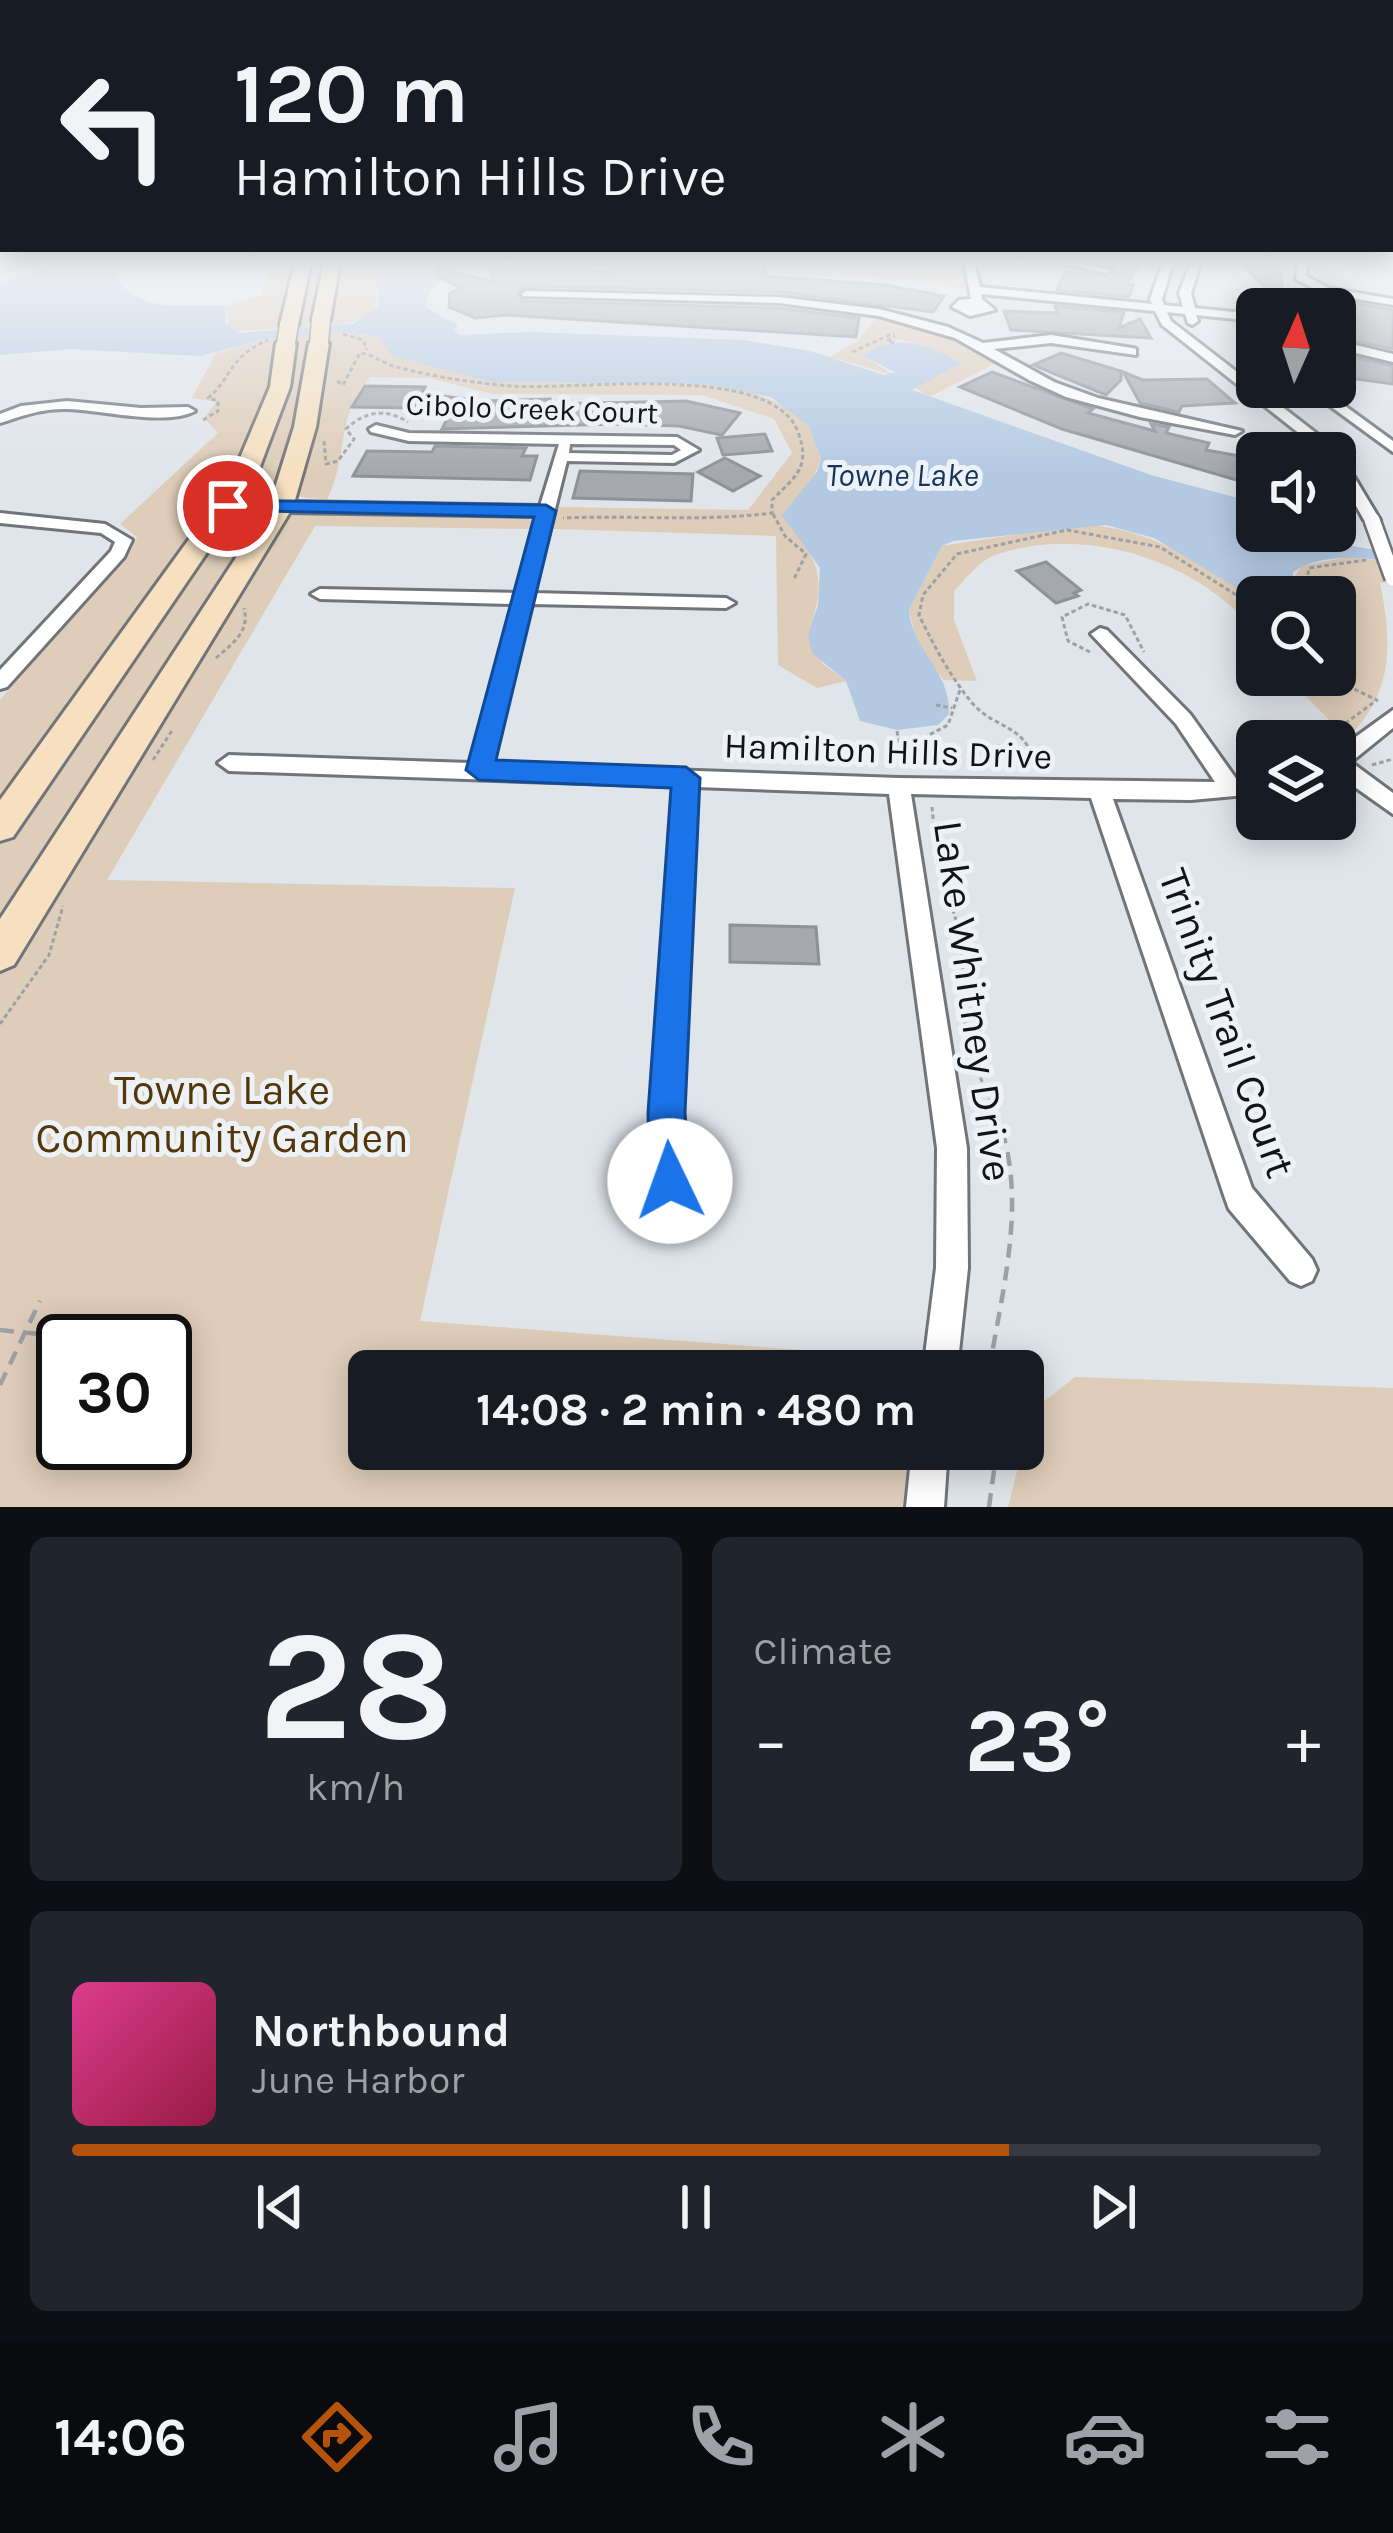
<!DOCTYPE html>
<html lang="en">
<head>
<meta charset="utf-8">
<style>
	:root { --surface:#171b24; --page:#20242c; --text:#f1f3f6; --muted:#9ea1a6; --line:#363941; --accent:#b45309 }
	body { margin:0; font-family:Karla,sans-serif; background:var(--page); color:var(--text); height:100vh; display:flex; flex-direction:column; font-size:45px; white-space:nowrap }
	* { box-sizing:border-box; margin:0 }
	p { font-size:39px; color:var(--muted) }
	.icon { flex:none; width:66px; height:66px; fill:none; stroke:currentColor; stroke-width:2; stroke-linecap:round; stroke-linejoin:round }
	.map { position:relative; height:1507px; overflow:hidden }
	.drawer { display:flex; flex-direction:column; gap:30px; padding:30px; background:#0d0f14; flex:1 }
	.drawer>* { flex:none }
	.top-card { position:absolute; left:0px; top:0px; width:1395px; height:252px; box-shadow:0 6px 30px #0003; background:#171b24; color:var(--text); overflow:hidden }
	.needle { width:78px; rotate:3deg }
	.controls { position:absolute; left:1236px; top:288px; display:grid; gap:24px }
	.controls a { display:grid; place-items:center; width:120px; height:120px; border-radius:18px; background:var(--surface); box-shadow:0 6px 30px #0003; font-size:60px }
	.speed { position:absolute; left:36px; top:1314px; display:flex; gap:24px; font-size:60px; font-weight:700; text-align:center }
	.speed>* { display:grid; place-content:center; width:156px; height:156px; border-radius:50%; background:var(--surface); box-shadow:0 6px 30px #0003; line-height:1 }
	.speed .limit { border:6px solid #111; border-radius:18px; background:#fff; color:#111 }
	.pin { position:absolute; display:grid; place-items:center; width:102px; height:102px; color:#fff; margin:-51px; border:6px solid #fff; border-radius:50%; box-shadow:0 3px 12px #0007 }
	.me { position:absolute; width:132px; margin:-66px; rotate:357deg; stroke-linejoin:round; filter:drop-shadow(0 0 9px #0008) }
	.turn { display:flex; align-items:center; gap:42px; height:252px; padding:0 36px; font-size:54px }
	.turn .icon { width:156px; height:156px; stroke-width:2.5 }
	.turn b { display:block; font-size:84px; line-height:102px }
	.big { font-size:90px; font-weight:700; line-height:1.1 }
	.drawer .widget { flex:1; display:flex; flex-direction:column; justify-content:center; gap:18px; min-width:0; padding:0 42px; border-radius:18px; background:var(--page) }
	.drawer .dial { align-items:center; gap:0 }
	.dial b { font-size:156px; line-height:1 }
	.song { display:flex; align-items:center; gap:36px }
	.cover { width:144px; height:144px; border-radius:18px; background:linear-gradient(135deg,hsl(330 70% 55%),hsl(340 70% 35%)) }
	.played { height:12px; border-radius:6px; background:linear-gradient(90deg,var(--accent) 75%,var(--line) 75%) }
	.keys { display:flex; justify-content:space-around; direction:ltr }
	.heat { display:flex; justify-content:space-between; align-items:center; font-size:66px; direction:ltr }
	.drawer .tiles { flex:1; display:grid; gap:30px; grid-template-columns:1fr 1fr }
	.widget:last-child { grid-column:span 2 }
	.trip { position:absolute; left:348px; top:1350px; width:696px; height:120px; border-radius:18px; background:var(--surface); box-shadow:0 6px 30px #0003; font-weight:700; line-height:120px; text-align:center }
	.menu { display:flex; height:192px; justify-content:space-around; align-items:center; background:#090b0e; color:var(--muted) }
	.menu .icon { width:84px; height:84px }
	.menu .on { color:var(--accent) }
	.menu b { font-size:54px; color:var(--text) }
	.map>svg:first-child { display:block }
	.green { fill:#decdb9; fill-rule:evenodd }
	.water { fill:#b3c9e2 }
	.building { fill:#a5a9ae; stroke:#8d9297; stroke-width:3 }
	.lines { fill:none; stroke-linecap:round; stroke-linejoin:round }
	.minor-casing { stroke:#71757a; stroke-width:6 }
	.secondary-casing { stroke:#71757a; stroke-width:6 }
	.path-far1 { stroke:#9da1a5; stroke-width:3; stroke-dasharray:4.5 3; stroke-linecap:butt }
	.path { stroke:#9da1a5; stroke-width:4.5; stroke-dasharray:14 9; stroke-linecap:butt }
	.minor { fill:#fff; fill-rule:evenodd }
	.secondary { fill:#f6e0bf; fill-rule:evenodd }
	.minor-bridge-casing { stroke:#71757a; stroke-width:20; stroke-linecap:butt }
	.secondary-bridge-casing { stroke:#71757a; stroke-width:21; stroke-linecap:butt }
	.minor-bridge { stroke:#fff; stroke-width:15 }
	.secondary-bridge { stroke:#f6e0bf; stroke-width:18 }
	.route { fill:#1a73e8; stroke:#114b97; stroke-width:3 }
	.labels { text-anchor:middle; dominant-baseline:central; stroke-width:10; stroke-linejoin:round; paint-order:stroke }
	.far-street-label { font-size:30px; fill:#131416; stroke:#edf2f8 }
	.far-water-label { font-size:33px; font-style:italic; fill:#163659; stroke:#edf2f8 }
	.street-label { font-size:36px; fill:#131416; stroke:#edf2f8 }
	.near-street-label { font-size:42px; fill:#131416; stroke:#edf2f8 }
	.near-park-label { font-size:42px; fill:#553607; stroke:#edf2f8 }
</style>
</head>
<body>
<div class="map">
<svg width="1393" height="1507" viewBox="0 0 1393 1507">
	<rect width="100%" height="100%" fill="#e0e5ea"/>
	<g class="green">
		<polygon points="259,262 327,262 315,320 333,318 335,305 330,304 339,262 403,266 377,284 375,312 340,326 230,331 226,306 261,295 268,270"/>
		<polygon points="771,262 962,262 971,291 906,279 771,274"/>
		<polygon points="879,315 948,334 998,362 929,397 912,385 927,382 956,360 899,339 863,355 893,375 830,357 857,341"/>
		<path d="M342,332l36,4 15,20 99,26 213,2 40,5 47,20 18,17 11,32 -28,72c31,36 31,59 15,104l15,30 23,17 -29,7 -39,-23 -2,-129 -223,-7 5,-22 190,3 44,-57 -18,-34 -72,-24 -210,-1 -63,-16 -59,-1c-36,43 -20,75 -43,123l-34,-4 32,-147 5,-1v-7l-20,2 -5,57 -44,118 -261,409v-227l131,-149 6,-14 -17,-13 98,-91 -14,-15 12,-16 -24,-4 24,-45 50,-14z"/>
		<path d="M347,512l177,4 10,6 -1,7 -218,-3 -208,354 408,8 -95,433 502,38 -2,12h-551v78h540l-5,58h-904v-534l280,-454 13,-6zM63,1341h102v102h-102z"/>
		<path d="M1077,525c71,-1 122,39 180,75v33c-60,-73 -171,-109 -262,-78 -15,5 -30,25 -41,36v29l23,61 -33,-1 -25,-31 -10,-39 33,-64z"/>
		<path d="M1350,557l43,5v21h-13c13,64 13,110 -33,156l-61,-64h49v-78h-43l-1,-15 11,-16z"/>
		<polygon points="1075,1377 1393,1388 1393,1507 1008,1507 1032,1411"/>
	</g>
	<path class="water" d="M65,262h61l-11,15c28,39 70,26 111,29l-1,17 14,10 114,-9 26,-18 -2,-22c20,-32 79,-22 112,-22 -31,10 -55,12 -64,45l33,18 -4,6 6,4 70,-3 213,8 67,11 74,24 11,-3 -32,-16c35,-24 62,-12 98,7l-49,27 239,85 106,28v28h58l20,12 58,10v9c-33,-5 -71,-9 -100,10l-1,25 -35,3 -103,-62 -48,-13 -153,16 -11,5 -33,64c4,42 42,61 40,104l-11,11 -41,5 -37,-9 -14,-40 -34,-28 -4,-19 10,-29 2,-37 -38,-53 35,-43 4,-14 -12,-32 -38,-29 -65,-13 -214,-2 -100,-26 -14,-20 -36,-4 -76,7 -66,17 -131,-7 -69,6v-72z"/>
	<g class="building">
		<polygon points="613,262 765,262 765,276 885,285 944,296 933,312 779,292 527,286 517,293 523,301 779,308 859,318 856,337 506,315 475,318 449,307 450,293 461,288 436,275 439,268 493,282 489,267 610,271"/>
		<polygon points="1098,262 1139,262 1127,284 1133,285 1129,297 1057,290 1065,271 1106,277 1116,271"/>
		<polygon points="1239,262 1278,262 1284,297 1270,292"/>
		<polygon points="1335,300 1393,310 1393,349 1335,336"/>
		<polygon points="1055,306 1124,312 1119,328 1140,319 1151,338 1011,330 1004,311 1058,313"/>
		<polygon points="1061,353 1121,371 1121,380 1106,395 1033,365"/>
		<polygon points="1335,353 1393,366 1393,384 1335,376"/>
		<polygon points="992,372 1093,409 1088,413 1155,431 1151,424 1169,427 1166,433 1209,443 1206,450 1257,459 1257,486 1062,429 960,387"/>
		<polygon points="1123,372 1143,380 1207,379 1235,403 1182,406 1179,412 1140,403"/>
		<polygon points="365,386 425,387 414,408 352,407"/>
		<polygon points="425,394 483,401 550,399 549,404 686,401 740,413 722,435 679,426 616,424 442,429 449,415 415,414"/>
		<polygon points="765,434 772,451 723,455 717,438"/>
		<polygon points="435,446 526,448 522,456 537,456 530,480 353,476 367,451 432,452"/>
		<polygon points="725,458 760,476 733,491 698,472"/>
		<polygon points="580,471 693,474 691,501 573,498"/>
		<polygon points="1046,562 1081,590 1074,593 1078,596 1056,603 1017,571"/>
		<polygon points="730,925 816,927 819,964 730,962"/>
	</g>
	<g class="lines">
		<g class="minor-casing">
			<g id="minor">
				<polygon points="964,262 974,262 980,287 1152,304 1150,299 1163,262 1173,262 1162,299 1164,305 1183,307 1179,293 1191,262 1201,262 1191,293 1195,308 1233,312 1257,309 1259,309 1257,315 1249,317 1257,320 1257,328 1236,319 1196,315 1198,321 1192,325 1188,323 1185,314 1167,312 1171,321 1338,450 1380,520 1372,525 1364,520 1335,468 1335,453 1324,453 1162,325 1155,311 981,294 982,299 995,310 970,316 952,307 959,300 971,299"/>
				<polygon points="1050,262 1077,262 1112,270 1107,273"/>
				<polygon points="1298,262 1308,262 1306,276 1328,288 1393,299 1393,305 1321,293 1296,279"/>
				<polygon points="527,291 779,297 879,309 948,327 983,343 1051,335 1132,348 1136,349 1136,355 1051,343 994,349 1054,382 1098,398 1242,431 1235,435 1140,417 1066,397 1029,380 955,338 879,316 779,303 523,296 521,294"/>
				<polygon points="1335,340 1393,354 1393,362 1335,348"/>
				<polygon points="1304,387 1319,387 1393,441 1393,452"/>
				<path d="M67,401l74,7 47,-1 7,4c-31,16 -95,-2 -131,-2 -24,0 -42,7 -64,14v-9l21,-8z"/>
				<path d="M376,425l33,8 268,4 22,13 -25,13 -107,-2 -33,132 192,5 9,5 -9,5 -195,-4 -40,160 408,14 316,4 -39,-58 -85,-90 9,-6 7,2 83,84 47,66 20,-2v16l-66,6 -78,-1 139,389 60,71 5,11 -5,11 -11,5 -11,-5 -61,-72 -4,-11 -134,-400 -180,-4 56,354 1,120 -11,103h-34l13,-103 1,-120 -48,-354 -193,-7 -15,326 4,68 -4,11 -11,4 -11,-4 -4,-11 -2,-68 22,-327 -446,-15 -11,-8 11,-8 241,8 44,-159 -194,-5 -9,-5 9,-5 197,4 21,-77 -310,-5 -8,-5 8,-5 312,5 19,-62 -150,-3 -38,-9 -2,-3zM570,444l104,1 7,5 -9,5 -103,-2z"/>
				<polygon points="0,513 105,524 132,540 124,557 7,687 0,689 0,670 111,551 115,542 101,533 0,523"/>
				<polygon points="1393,710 1393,728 1351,762 1393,793 1393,814 1335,773 1335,752"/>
				<polygon points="912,1449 948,1449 944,1507 906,1507"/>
			</g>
		</g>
		<g class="secondary-casing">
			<g id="secondary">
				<polygon points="295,262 311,262 298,325 289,331 280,325"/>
				<polygon points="324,262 340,262 330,320 321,325 312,320"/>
				<polygon points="286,337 296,343 290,387 253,485 13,837 0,841 0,800 229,484 270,387 276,343"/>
				<polygon points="319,337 329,343 316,427 293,507 14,965 0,971 0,919 269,507 294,427 309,343"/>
			</g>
		</g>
		<g class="path-far1">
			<polyline points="1120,276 1130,271 1123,265"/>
			<polyline points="343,334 363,340 367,350"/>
			<polyline points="894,343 887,341 895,336"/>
			<polyline points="852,352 894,333"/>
			<path d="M337,381l6,4 17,-32c12,1 21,9 33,13 37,10 80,17 118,20 64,5 261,-25 287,46 13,35 -2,44 -26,68v13c-69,9 -139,2 -209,5"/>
			<path d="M203,420l15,-9v-10l-10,-3c25,-21 19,-40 60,-58"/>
			<path d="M324,441l2,23 12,-3 16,-22 -8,-10c19,-18 40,-21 62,-7"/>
			<polyline points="773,514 785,536 806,554 793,581"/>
			<polyline points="1304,597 1309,568 1366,560"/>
			<polyline points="1090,652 1068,641 1062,617 1088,604 1125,615 1144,652"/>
			<path d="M216,658c17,-15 34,-26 28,-50"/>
			<polyline points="936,705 952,708"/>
			<polyline points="897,731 903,766"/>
			<polyline points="901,740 923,738 948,725 961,687"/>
			<polyline points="1321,741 1377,700 1352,688 1335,643"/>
			<polyline points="997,745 1044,767"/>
			<polyline points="903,756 928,766"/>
			<polyline points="153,760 173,729"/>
			<path d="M1033,760c-8,-35 -39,-32 -60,-56 -22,-26 -39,-58 -54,-89l4,-20 34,-41 110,-24 93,17 97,61"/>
			<polyline points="1240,762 1257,763"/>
			<polyline points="1372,765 1393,759"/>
			<polyline points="932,807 937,860 961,936 966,1043 998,1120"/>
			<polyline points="0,1024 49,955 63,906"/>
		</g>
		<g class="path">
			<polyline points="0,1330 48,1335"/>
			<path d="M989,1371c13,-81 40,-175 8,-254"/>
			<polyline points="0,1385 40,1301"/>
			<polyline points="989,1507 997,1449"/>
		</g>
		<use href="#minor" class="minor"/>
		<use href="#secondary" class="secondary"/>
		<g class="minor-bridge-casing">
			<polyline id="minor-bridge" points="1372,520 1393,578"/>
		</g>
		<g class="secondary-bridge-casing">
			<g id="secondary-bridge">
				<polyline points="286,343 289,325"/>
				<polyline points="319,343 321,320"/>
			</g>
		</g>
		<use href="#minor-bridge" class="minor-bridge"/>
		<use href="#secondary-bridge" class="secondary-bridge"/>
	</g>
	<linearGradient id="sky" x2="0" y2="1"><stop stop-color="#93bce6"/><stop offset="0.55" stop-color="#f1f3f6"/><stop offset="1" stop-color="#f1f3f6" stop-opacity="0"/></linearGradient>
	<rect width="1393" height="473" fill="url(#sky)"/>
	<polygon class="route" points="228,500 546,505 556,511 496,760 686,767 700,778 685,1113 690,1181 684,1195 670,1201 656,1195 650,1181 648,1113 671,788 479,780 466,770 534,517 221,510 221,501"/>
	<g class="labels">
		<g class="far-street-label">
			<text transform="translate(532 409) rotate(2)">Cibolo Creek Court</text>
		</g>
		<g class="far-water-label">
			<text x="902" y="475">Towne Lake</text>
		</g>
		<g class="street-label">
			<text transform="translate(888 751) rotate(2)">Hamilton Hills Drive</text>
		</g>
		<g class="near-street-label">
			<text transform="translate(973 1001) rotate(82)">Lake Whitney Drive</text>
			<text transform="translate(1227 1023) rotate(70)">Trinity Trail Court</text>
		</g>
		<g class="near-park-label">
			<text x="222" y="1090">Towne Lake<tspan x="222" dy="48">Community Garden</tspan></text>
		</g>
	</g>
</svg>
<div class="controls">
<a><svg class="needle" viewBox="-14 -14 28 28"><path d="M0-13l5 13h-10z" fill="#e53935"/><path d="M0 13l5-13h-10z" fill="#9ea1a6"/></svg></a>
<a><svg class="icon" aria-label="sound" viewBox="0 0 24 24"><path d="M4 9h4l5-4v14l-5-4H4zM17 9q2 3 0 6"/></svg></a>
<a><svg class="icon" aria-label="search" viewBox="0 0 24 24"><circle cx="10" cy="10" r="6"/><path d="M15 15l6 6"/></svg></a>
<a><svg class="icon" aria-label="layers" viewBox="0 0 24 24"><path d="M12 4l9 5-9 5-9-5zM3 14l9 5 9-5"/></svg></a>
</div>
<div class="speed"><div class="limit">30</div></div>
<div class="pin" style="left:228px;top:506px;background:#d93025"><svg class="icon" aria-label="arrive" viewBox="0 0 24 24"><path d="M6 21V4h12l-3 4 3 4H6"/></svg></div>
<svg class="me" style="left:670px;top:1181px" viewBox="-20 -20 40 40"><circle r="19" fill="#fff"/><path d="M0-13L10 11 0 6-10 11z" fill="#1a73e8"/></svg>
<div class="trip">14:08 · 2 min · 480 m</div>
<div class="top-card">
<div class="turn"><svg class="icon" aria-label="left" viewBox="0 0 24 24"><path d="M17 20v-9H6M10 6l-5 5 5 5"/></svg><div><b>120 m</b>Hamilton Hills Drive</div></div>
</div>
</div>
<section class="drawer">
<div class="tiles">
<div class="widget dial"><b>28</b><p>km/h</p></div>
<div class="widget"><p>Climate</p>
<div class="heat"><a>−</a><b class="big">23°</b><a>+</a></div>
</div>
<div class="widget">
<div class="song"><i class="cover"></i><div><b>Northbound</b><p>June Harbor</p></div></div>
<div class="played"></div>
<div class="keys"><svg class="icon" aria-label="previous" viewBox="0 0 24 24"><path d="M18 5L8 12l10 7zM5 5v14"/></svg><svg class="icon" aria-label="pause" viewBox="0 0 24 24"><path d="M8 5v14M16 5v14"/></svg><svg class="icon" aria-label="next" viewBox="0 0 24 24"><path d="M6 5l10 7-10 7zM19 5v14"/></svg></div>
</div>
</div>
</section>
<nav class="menu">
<b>14:06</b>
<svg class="icon on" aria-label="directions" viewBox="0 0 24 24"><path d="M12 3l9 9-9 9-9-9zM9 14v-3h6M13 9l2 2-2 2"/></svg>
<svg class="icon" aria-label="music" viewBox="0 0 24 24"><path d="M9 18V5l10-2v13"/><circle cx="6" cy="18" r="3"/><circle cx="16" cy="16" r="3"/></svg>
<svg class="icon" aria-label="phone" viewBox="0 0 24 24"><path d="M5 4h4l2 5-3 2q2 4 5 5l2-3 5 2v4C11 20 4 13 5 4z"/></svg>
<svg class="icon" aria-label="climate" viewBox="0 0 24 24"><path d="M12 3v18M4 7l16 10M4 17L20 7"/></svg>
<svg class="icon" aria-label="car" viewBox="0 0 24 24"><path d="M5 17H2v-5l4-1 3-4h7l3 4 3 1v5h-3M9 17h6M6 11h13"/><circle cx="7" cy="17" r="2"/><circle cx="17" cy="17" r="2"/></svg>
<svg class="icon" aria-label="filters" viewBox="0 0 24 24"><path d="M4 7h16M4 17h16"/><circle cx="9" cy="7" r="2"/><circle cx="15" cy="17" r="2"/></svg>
</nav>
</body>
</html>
